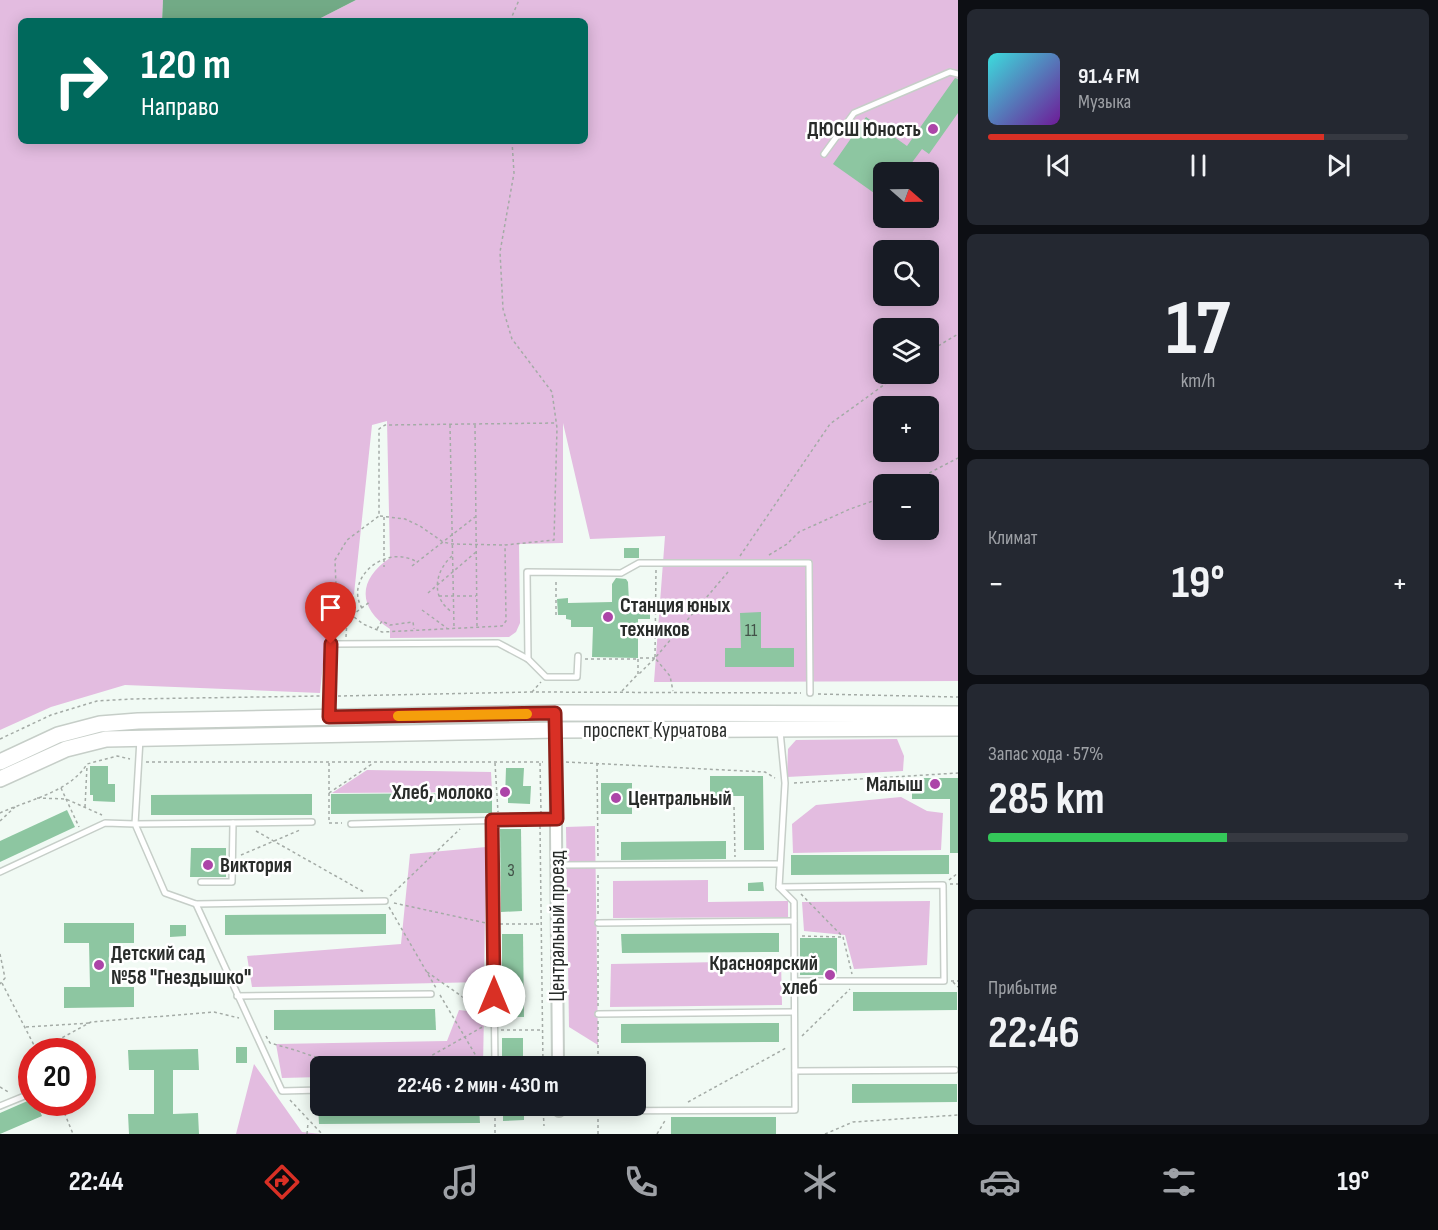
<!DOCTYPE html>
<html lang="ru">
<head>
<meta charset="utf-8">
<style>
	:root { --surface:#171b24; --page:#242831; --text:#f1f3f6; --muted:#9ea1a6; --line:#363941; --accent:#d93025 }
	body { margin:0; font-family:"Sofia Sans Condensed",sans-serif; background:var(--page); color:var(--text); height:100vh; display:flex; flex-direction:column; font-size:22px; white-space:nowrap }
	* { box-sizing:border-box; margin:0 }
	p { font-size:20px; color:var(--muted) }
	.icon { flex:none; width:33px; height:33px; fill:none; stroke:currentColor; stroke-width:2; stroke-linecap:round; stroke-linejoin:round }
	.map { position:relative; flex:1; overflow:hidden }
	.panel { display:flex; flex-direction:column; gap:9px; padding:9px; background:#0d0f14; width:480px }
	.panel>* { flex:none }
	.banner { position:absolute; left:18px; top:18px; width:570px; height:126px; border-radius:9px; box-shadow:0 3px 15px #0003; background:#00695c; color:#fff; overflow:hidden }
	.needle { width:39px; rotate:110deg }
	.tools { position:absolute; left:873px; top:162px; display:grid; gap:12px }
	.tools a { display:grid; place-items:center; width:66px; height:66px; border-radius:9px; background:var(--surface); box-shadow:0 3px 15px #0003; font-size:30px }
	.speed { position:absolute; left:18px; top:1038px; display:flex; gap:12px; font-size:30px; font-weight:700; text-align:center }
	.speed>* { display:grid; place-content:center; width:78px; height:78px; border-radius:50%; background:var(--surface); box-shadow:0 3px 15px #0003; line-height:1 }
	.speed .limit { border:9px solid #d22; background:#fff; color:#111 }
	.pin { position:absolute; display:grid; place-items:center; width:51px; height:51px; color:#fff; margin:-62px -26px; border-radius:50% 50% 50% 0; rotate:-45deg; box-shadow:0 0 6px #0007 }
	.pin .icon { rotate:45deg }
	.me { position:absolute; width:66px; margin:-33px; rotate:0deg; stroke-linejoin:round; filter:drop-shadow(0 0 4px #0008) }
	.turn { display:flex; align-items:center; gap:21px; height:126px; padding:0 24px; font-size:27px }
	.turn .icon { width:78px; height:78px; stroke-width:2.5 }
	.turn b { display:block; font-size:42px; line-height:51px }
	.big { font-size:45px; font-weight:700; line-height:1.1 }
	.panel .tile { flex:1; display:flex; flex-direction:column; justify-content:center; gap:9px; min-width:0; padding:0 21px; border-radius:9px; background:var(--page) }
	.panel .dial { align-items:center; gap:0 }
	.dial b { font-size:78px; line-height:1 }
	.song { display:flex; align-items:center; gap:18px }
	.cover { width:72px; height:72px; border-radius:9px; background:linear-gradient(135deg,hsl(180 70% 55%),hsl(280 70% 35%)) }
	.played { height:6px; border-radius:3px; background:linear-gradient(90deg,var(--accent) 80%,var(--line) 80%) }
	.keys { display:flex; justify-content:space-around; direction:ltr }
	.heat { display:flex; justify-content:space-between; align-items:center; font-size:33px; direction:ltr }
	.charge { height:9px; border-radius:4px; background:linear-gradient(90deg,#34c759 57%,var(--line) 0) }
	.trip { position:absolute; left:310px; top:1056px; width:336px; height:60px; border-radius:9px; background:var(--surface); box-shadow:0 3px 15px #0003; font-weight:700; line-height:60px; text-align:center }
	.dock { display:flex; height:96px; justify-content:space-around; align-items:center; background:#090b0e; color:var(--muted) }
	.dock .icon { width:42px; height:42px }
	.dock .selected { color:var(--accent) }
	.dock b { font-size:27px; color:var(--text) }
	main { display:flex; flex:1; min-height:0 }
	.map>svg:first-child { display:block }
	.green { fill:#e3bce0; fill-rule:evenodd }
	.water { fill:#72aa86 }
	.building { fill:#8dc6a1 }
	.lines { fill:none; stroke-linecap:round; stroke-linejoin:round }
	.lane-casing { stroke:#c6cec8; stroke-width:8 }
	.street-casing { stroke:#c6cec8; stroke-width:14 }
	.secondary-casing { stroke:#c6cec8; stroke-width:18 }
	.path { stroke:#a4aba6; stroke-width:1.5; stroke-dasharray:3 3; stroke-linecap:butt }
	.lane { stroke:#fff; stroke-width:5 }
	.street { stroke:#fff; stroke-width:10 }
	.secondary { stroke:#fff; stroke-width:15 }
	.route-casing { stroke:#8d1f18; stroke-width:15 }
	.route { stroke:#d93025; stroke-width:10 }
	.slow { stroke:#f59e0b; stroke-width:10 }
	.poi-dot { fill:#ac45a8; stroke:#fff; stroke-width:2 }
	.labels { text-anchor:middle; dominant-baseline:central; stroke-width:5; stroke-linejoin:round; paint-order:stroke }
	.number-label { font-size:18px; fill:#425248 }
	.poi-label { font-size:21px; font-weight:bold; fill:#292c2a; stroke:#fff; text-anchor:end }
	.street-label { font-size:21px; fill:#292c2a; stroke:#fff }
</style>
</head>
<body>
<main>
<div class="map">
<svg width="958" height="1134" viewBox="0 0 958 1134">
	<rect width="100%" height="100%" fill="#f1faf4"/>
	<g class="green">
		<path d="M0,0h163l-1,21h-141v120h564v-120h-270l41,-21h602v681l-304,1 11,-146 -75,3 -27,-116v120l-44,1 1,79 -4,9 -7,5 -119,1v-9c-33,-21 -32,-50 0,-71l-3,-137 -15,4 -18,169 -27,31 -7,68 -195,-8 -74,22 -51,23zM884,172h44v46h-44zM884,250h44v46h-44zM884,328h44v46h-44zM884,406h44v46h-44zM884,484h44v46h-44z"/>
		<polygon points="897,739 904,756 903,771 787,777 788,749 796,740"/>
		<polygon points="367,770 491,772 492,792 332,793"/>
		<polygon points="901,797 927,811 943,813 941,850 793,853 792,824 816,805"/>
		<polygon points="595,826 598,1045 569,1027 566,827"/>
		<polygon points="486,847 484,982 252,987 247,956 401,944 410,854"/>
		<polygon points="708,880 708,902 788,901 788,917 613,918 613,881"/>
		<polygon points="930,901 927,965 854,969 845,935 804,931 802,902"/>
		<polygon points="781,961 782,1005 610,1007 611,964"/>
		<polygon points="459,1010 484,1013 483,1066 321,1066 321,1077 282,1078 276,1044 447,1041"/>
		<polygon points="254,1064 302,1132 321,1134 236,1134"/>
	</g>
	<polygon class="water" points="163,0 356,0 315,21 162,21"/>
	<g class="building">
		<polygon points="955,78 958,79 958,113 929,154 922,149 905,172 884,172 884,200 833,164 866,117 907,146"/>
		<rect x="624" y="548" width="15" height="10"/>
		<polygon points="616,578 626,579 628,582 629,602 650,602 650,619 638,619 638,658 592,657 593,627 571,627 571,620 566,619 566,615 558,615 557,599 568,598 568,603 612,602 612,584"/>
		<polygon points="761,612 761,648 794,648 794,667 725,667 725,648 741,648 740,613"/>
		<polygon points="90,766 108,766 108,784 115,784 115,802 93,801 93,795 90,795"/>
		<polygon points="506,768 524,768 523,786 531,786 530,804 508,803 508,798 505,798"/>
		<polygon points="710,776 763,776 764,850 744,850 744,796 710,796"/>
		<polygon points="912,778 958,778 958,853 950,853 950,799 912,799"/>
		<rect x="601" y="783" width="31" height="31"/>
		<polygon points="492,793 492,813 331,814 331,794"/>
		<polygon points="312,794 312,815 151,815 151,795"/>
		<polygon points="67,810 75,827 0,862 0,841"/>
		<polygon points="500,829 521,829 522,911 501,912"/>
		<polygon points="726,841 726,859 621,860 621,842"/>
		<polygon points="191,848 226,848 226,877 190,877"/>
		<polygon points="791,855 949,855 949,874 791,875"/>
		<polygon points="763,882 764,891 748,891 748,883"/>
		<polygon points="386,914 386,934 225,935 225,915"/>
		<polygon points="64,923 134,923 134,943 109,943 109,987 134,987 134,1007 64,1008 64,987 90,987 89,943 64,943"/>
		<polygon points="170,925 186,925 186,936 170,937"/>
		<polygon points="779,933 779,952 622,953 621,934"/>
		<polygon points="502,934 523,934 524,1017 502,1017"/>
		<rect x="800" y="938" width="37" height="37"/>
		<polygon points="853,992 957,992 957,1010 853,1011"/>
		<polygon points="435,1009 436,1030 274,1030 274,1010"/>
		<polygon points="779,1023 779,1042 621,1043 621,1024"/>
		<rect x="502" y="1038" width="21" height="28"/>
		<rect x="236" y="1047" width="11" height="16"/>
		<polygon points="198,1049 199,1070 173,1070 173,1114 198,1113 199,1134 129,1134 128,1114 154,1114 154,1070 129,1070 128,1050"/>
		<polygon points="852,1084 957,1084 957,1102 852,1103"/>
		<polygon points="32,1099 32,1102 36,1102 42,1116 0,1134 0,1113"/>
		<polygon points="318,1106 479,1106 480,1123 319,1124"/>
		<polygon points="503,1106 524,1106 524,1120 503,1121"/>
		<rect x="671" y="1117" width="105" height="17"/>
	</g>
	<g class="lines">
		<g class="lane-casing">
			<g id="lane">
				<polyline points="824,154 854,113 950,72 958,74"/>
				<polyline points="528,659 527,572 621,573 639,563 809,563 810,693"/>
				<polyline points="329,716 331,644 498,643 528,659 546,677 577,677 578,656"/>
				<polyline points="140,739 135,824 312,822"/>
				<polyline points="492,820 495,1066"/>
				<polyline points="351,824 555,819"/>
				<polyline points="557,865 779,864"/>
				<polyline points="0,872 105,823 135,824 165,893 196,904 282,1091 321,1090"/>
				<polyline points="201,882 232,882 233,823"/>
				<polyline points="779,887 943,885 944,981 795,981"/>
				<polyline points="196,904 385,901"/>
				<polyline points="598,923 794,921"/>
				<polyline points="237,996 431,994"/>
				<polyline points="598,1014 794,1012"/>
				<polyline points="795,1071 955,1070"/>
				<polyline points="0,1106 27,1095"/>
				<polyline points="560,1111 795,1110 794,902 779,887 785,783 780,731"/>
			</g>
		</g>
		<g class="street-casing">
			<g id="street">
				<polyline points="555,713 558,1066"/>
				<polyline points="559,1106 559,1111"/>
			</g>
		</g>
		<g class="secondary-casing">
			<g id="secondary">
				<polyline points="0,762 58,735 100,724 138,721 555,713 958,714"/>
				<polyline points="0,779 66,749 106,739 556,730 958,728"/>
			</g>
		</g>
		<g class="path">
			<polyline points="510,21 519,0"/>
			<polyline points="512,141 514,173 500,252 503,309 512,339 552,392 557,428 554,540 505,545 506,621 502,626 382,632 363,624 345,610 336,586 335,560 347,540 379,516 379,429 385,425 556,423"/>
			<polyline points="928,352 958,334"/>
			<polyline points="450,425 454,627"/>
			<polyline points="475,425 477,627"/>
			<polyline points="908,484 958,458"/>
			<polyline points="380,516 405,519 420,526 443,542 452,544 505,545"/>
			<polyline points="384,517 384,567"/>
			<polyline points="769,555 787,544 799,532 850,509 884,497"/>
			<path d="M452,556c-18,16 -21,42 0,56"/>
			<polyline points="740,556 830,424 899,374"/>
			<polyline points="412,566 475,517"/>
			<polyline points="656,570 655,658 670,676 673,691"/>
			<polyline points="428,593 476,552"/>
			<polyline points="439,596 476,596"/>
			<polyline points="629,601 655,601"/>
			<path d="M362,608c-18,-29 23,-65 55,-46"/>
			<polyline points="422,610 447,628"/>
			<polyline points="556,615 556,580"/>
			<polyline points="377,629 382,621 390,625 413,622 414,629"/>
			<polyline points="346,637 347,619 371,601"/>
			<polyline points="655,658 638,658 638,675 655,658 728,572"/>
			<polyline points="585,659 638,659"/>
			<polyline points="622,691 637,675"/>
			<polyline points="532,692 541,682"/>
			<polyline points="818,694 958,697"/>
			<polyline points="338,696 532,692 801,693"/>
			<polyline points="0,739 51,715 97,701 131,699 321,696"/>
			<polyline points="146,762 543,762"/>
			<polyline points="566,762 765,772 775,778"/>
			<polyline points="329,763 329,823 342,823"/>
			<polyline points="495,763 498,812"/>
			<polyline points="540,763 541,812"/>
			<polyline points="597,763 598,857"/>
			<polyline points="794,783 958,773"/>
			<polyline points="61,788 79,827"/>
			<polyline points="329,793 372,764"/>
			<polyline points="37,798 66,799 102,815"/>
			<polyline points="711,805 734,806 735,857"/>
			<polyline points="85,807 87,766"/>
			<path d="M0,813c28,-13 70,-21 87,-49l30,-8 13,3"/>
			<polyline points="0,821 15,807"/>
			<polyline points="540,826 543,1066"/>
			<polyline points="256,831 364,892"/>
			<polyline points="241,855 300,830"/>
			<polyline points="949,880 958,873"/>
			<polyline points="950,884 958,884"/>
			<polyline points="801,894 843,937 852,974"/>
			<polyline points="390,896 460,829"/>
			<polyline points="394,903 486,923"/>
			<polyline points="389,907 436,988"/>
			<polyline points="598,914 598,874"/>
			<polyline points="500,924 540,924"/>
			<polyline points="598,931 598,1007"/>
			<polyline points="802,936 842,937"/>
			<polyline points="0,954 5,978 0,984"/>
			<polyline points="427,972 487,1014"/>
			<polyline points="951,981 958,981"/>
			<polyline points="953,982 958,987"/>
			<polyline points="2,983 37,1051"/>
			<polyline points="440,995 482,1066"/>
			<polyline points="598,1021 598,1066"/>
			<polyline points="26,1027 90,1023"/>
			<polyline points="501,1030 541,1030"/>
			<polyline points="266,1036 270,1043 295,1050 341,1066"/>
			<polyline points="802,1036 850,989"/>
			<polyline points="36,1052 91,1022 214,1012 239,1018"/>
			<polyline points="418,1066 429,1057 486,1025"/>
			<polyline points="0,1087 10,1093"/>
			<polyline points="28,1087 32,1073"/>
			<polyline points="290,1100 322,1134"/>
			<polyline points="60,1102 73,1134"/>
			<polyline points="688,1102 786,1048"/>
			<polyline points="495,1106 495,1134"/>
			<polyline points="543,1106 544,1126"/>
			<polyline points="307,1134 308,1123"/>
			<polyline points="598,1134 598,1118"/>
			<polyline points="657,1134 666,1119"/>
			<polyline points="825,1134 853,1122 958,1115"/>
		</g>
		<use href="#lane" class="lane"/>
		<use href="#street" class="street"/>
		<use href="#secondary" class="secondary"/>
	</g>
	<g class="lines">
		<g class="route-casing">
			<polyline id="route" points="331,644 329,717 555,713 557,819 492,820 494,996"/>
		</g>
		<use href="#route" class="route"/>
		<polyline class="slow" points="398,716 527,714"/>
	</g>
	<g class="poi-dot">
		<circle cx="933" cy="129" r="6"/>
		<circle cx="608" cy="617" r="6"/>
		<circle cx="935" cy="784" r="6"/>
		<circle cx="505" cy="792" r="6"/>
		<circle cx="616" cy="798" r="6"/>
		<circle cx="208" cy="865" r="6"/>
		<circle cx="99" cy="965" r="6"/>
		<circle cx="830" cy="975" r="6"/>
	</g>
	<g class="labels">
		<g class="number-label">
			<text x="751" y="630">11</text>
			<text x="511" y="870">3</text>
		</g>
		<g class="poi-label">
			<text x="921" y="129">ДЮСШ Юность</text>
			<text x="620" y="605" text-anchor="start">Станция юных<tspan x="620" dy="24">техников</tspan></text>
			<text x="923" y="784">Малыш</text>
			<text x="493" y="792">Хлеб, молоко</text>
			<text x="628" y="798" text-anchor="start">Центральный</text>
			<text x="220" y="865" text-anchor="start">Виктория</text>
			<text x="111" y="953" text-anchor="start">Детский сад<tspan x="111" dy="24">№58 "Гнездышко"</tspan></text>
			<text x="818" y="963">Красноярский<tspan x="818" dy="24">хлеб</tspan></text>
		</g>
		<g class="street-label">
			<text x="655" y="730">проспект Курчатова</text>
			<text transform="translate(557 926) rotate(-90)">Центральный проезд</text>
		</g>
	</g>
</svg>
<div class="tools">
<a><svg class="needle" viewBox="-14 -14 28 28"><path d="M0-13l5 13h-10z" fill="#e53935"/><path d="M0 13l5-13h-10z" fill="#9ea1a6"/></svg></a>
<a><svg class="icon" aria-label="search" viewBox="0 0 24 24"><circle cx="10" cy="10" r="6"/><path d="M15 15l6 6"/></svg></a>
<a><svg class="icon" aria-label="layers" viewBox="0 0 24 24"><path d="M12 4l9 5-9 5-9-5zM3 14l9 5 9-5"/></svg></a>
<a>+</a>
<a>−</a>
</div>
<div class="speed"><div class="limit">20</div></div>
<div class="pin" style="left:331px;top:644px;background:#d93025"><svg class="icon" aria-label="arrive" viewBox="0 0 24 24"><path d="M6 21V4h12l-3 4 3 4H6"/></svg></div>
<svg class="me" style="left:494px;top:996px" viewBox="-20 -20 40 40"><circle r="19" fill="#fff"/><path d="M0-13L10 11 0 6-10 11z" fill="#d93025"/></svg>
<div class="trip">22:46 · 2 мин · 430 m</div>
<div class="banner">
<div class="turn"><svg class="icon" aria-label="right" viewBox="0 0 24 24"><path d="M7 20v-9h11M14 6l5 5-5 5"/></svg><div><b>120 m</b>Направо</div></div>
</div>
</div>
<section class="panel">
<div class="tile">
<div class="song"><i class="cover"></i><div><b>91.4 FM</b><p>Музыка</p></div></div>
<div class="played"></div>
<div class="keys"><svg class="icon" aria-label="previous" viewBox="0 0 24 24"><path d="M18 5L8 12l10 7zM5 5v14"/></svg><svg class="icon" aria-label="pause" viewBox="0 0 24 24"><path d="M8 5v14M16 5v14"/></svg><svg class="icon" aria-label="next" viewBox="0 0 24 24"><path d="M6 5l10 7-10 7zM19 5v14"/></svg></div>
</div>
<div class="tile dial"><b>17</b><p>km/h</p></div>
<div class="tile"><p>Климат</p>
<div class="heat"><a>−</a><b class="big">19°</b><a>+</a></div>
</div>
<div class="tile"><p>Запас хода · 57%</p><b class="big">285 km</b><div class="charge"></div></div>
<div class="tile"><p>Прибытие</p><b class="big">22:46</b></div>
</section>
</main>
<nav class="dock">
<b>22:44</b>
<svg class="icon selected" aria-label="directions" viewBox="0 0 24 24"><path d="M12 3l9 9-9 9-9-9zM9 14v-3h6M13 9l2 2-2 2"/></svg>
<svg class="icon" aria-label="music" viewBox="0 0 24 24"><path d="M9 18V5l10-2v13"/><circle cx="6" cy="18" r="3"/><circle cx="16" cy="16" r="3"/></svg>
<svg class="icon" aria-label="phone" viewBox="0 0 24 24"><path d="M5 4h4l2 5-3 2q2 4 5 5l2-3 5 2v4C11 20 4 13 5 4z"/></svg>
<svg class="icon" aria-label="climate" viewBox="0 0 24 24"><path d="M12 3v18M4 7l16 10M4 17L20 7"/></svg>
<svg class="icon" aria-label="car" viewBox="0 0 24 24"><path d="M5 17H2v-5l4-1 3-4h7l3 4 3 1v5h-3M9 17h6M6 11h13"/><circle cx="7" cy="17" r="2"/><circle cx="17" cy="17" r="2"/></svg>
<svg class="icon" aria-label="filters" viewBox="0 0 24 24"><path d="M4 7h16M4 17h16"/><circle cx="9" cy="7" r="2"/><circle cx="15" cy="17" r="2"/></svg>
<b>19°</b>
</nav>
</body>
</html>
